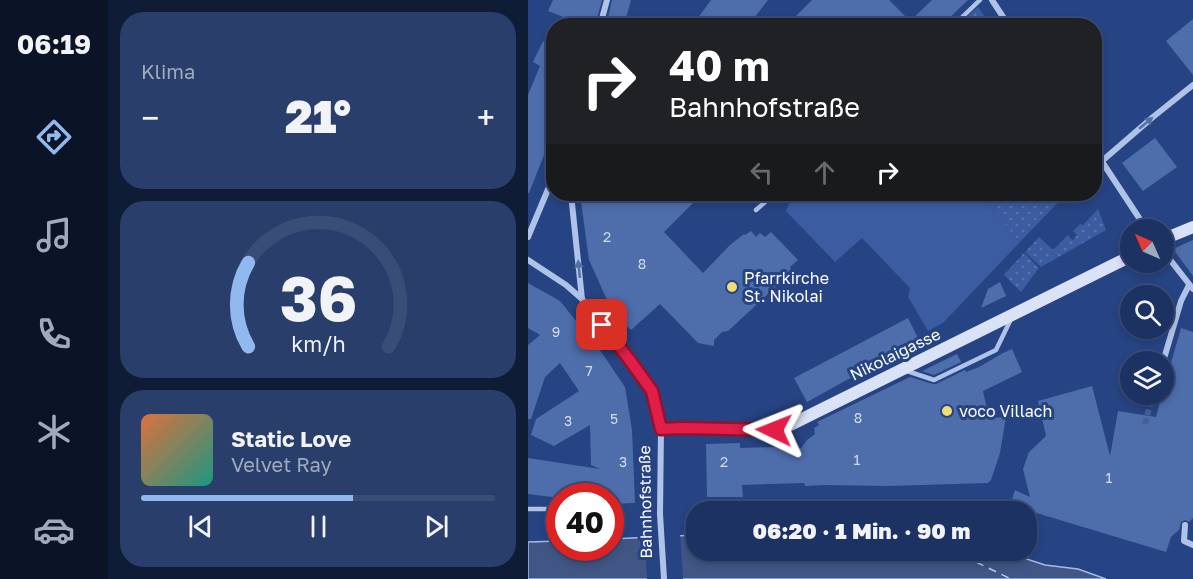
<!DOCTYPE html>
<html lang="de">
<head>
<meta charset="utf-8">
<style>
	:root { --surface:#1c3262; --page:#293e6b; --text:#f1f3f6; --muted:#a0aabe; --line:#3a4d77; --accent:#90b9f0 }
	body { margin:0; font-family:"Golos Text",sans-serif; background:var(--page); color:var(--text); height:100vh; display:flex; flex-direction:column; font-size:22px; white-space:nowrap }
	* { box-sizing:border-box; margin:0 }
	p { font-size:20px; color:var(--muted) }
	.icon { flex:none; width:33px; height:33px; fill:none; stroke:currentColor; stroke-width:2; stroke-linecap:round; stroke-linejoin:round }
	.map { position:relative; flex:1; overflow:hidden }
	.side { display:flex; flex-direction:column; gap:12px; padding:12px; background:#0f1c36; width:420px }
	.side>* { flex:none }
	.guide { position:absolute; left:18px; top:18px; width:556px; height:183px; border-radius:24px; box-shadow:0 3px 9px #0003,0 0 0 2px var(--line); background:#202124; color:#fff; overflow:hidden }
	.needle { width:39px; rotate:315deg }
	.fabs { position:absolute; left:592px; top:219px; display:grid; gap:12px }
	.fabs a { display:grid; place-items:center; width:54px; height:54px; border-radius:50%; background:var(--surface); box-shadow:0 3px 9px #0003,0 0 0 2px var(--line); font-size:30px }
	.speed { position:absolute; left:18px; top:483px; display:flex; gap:12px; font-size:30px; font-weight:700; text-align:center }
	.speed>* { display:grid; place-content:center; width:78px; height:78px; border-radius:50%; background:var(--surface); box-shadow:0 3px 9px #0003,0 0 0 2px var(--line); line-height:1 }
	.speed .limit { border:9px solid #d22; background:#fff; color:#111 }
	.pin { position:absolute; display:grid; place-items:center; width:51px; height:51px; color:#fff; margin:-26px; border-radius:12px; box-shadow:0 3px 9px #0006 }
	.me { position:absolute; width:66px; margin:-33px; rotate:272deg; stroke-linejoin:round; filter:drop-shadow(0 0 4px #0008) }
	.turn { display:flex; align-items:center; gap:21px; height:126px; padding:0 24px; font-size:27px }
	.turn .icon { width:78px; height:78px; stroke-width:2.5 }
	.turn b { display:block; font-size:42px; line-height:51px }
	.lanes { display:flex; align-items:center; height:57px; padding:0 24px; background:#0003; justify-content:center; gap:30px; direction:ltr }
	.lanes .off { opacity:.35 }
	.big { font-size:45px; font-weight:800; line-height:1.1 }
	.side .card { flex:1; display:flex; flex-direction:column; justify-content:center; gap:9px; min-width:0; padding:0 21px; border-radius:24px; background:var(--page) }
	.side .dial { align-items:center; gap:0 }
	.dial svg { height:156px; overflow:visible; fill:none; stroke:var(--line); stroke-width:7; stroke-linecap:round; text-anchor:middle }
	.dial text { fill:var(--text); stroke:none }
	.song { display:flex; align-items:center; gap:18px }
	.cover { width:72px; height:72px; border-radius:9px; background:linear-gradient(135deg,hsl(20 70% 55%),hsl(170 70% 35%)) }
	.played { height:6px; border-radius:3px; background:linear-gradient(90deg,var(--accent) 60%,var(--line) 60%) }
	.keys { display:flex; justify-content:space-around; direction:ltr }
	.heat { display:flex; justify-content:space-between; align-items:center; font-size:33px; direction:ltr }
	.trip { position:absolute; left:158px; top:501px; width:351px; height:60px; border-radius:24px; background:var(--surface); box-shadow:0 3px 9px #0003,0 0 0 2px var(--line); font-weight:800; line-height:60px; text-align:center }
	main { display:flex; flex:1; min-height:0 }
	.tab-bar { display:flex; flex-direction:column; width:108px; justify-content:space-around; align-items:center; background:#0b1427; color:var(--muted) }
	.tab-bar .icon { width:42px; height:42px }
	.tab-bar .on { color:var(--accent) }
	.tab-bar b { font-size:27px; color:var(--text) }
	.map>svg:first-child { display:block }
	.grass { fill:url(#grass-dots) }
	.garden { fill:#3b5ca0 }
	.water { fill:#415685; stroke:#a3bbe8; stroke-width:1.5 }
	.pier { fill:#264383 }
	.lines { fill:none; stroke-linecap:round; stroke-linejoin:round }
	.ferry { stroke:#baccef; stroke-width:1.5; stroke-dasharray:8 6; stroke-linecap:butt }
	.building { fill:#4e6dab }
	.street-tunnel { stroke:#475f96; stroke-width:6; stroke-dasharray:6 3; stroke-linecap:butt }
	.lane { stroke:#afc2e7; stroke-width:4.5 }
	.street { stroke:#afc2e7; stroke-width:6 }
	.secondary { stroke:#d9e2f6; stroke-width:12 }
	.oneway { fill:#566fa6 }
	.route-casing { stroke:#92132f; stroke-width:15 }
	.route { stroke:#e11d48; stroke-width:10 }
	.poi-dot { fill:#f0db74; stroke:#264383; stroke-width:2 }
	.labels { text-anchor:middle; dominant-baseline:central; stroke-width:6; stroke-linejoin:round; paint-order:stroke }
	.number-label { font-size:14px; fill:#d3daea }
	.poi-label { font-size:16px; fill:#fff; stroke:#264383; text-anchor:start }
	.street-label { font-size:16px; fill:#fff; stroke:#264383 }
</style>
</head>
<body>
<main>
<nav class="tab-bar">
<b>06:19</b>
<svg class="icon on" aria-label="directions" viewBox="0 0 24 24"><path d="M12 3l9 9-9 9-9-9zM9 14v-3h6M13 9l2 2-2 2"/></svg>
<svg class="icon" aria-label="music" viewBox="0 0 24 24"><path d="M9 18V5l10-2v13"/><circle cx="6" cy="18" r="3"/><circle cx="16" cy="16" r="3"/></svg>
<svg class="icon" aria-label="phone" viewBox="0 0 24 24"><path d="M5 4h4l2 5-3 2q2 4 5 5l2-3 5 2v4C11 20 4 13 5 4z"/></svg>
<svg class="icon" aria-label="climate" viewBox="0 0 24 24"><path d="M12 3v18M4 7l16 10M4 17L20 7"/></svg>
<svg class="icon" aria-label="car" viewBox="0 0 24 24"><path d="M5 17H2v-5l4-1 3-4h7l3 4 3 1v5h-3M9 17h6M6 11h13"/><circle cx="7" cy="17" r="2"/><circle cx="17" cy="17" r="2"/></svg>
</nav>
<section class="side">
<div class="card"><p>Klima</p>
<div class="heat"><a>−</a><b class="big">21°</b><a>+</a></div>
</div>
<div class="card dial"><svg viewBox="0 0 100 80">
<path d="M14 69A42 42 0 1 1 86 69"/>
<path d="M14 69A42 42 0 0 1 14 26" stroke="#90b9f0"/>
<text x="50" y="56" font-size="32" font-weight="700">36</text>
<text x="50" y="72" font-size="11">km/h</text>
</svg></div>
<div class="card">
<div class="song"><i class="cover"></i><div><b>Static Love</b><p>Velvet Ray</p></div></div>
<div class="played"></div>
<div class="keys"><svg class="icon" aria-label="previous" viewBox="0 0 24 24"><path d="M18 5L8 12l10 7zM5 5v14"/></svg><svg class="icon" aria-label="pause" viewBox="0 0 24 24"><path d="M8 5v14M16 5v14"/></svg><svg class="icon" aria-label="next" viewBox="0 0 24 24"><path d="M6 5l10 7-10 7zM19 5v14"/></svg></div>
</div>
</section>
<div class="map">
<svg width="665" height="579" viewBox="0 0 665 579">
	<defs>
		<pattern id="grass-dots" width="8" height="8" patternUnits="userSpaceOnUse" patternTransform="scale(1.5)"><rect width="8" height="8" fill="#3b5ca0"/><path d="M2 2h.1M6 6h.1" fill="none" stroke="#5874ae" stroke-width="1.8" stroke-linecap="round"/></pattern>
	</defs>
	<rect width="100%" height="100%" fill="#264383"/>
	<g class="grass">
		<polygon points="450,7 463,25 430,25"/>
		<polygon points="450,194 538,194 492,242"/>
		<polygon points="570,209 578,230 513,267 497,252 511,237 525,250 540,235 543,239 545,240 549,235 545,231 552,224 555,225"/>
		<polygon points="496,253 511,268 493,292 476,275"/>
	</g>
	<polygon class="garden" points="272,194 450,194 492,242 415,323 400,331 380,297 382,288 334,238 307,262 258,211 261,204"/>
	<polygon class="water" points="168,535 168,550 474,551 517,565 550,569 578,579 0,579 0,542 31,541 32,548 82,548 83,539"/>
	<polygon class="pier" points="152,533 155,579 119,579 116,534"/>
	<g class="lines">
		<polyline class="ferry" points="423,550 483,579"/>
	</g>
	<g class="building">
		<polygon points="25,0 74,0 67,26 42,26 43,20 20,11"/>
		<polygon points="84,0 103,0 96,26 78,26"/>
		<polygon points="183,0 240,0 220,26 164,26"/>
		<polygon points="284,0 361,0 382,21 404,0 440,0 413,26 258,26"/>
		<polygon points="665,19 665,75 638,41"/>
		<polygon points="25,34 26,130 1,193 0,193 0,95 12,66 5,62 15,41 21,43"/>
		<polygon points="627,138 649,167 615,191 594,163"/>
		<polygon points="52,194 160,194 167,201 136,232 175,273 202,245 216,234 217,235 223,231 228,237 232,233 237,237 243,232 270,260 262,267 263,269 256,276 257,277 253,282 200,331 194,332 186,340 186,346 170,343 132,304 103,330 84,311 61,260"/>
		<polygon points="665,240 665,276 645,249"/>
		<polygon points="472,282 478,296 453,308 460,289"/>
		<polygon points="0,283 32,301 74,353 97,387 104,430 107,503 82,504 82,496 32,496 32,498 0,494 0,458 72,469 63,465 62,425 26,446 3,435 8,419 51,391 32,363 17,377 3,419 0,419 0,345 12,335 0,328"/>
		<polygon points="380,318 391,340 279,402 266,378"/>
		<polygon points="653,328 665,332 665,518 661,522 657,520 653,522 651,530 643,537 638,552 482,505 487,490 502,497 495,469 501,452 518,436 510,401 564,386 582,456 590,411 628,417 634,394 636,394 636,387"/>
		<polygon points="484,349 494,372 455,391 461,418 478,417 472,453 463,480 460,483 360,486 297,485 277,486 276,483 214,485 215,497 179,497 178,444 212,443 212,448 248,447 273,448 279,440 287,434 286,428 291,425 289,422 382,377 405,384 408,384 437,370 438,372 451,367 475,353"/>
		<polygon points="429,354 433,362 406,375 394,371"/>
	</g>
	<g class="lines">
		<polyline class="street-tunnel" points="617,424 625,394"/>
		<g class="lane">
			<polyline points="425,26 452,0"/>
			<polyline points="228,210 246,194"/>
			<polyline points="379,371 406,380 468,350 483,319"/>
			<polyline points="0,509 32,509"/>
		</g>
		<g class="street">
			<polyline points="464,0 481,26"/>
			<polyline points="72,26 79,0"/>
			<polyline points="567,151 619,230"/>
			<polyline points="574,161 625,117 665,85"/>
			<polyline points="43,194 54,299"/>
			<polyline points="0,237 26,175"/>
			<polyline points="636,252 665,289"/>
			<polyline points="0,260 38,285 54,299 87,342"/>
			<polyline points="635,362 653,301 661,285"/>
			<polyline points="133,429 132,514 136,579"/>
			<polyline points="657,525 656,541 665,545"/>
		</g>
		<g class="secondary">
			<polyline points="636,239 665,227"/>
			<polyline points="87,342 124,391 133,429 154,428 246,430 258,427 603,256"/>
		</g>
	</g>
	<defs><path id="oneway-solid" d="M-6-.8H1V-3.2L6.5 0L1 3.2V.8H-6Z" transform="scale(1.5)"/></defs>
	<g class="oneway">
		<use href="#oneway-solid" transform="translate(618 123) rotate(-40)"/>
		<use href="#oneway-solid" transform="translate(51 269) rotate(-96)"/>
	</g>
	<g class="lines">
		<g class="route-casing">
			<polyline id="route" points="74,325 101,359 124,391 133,429 154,428 246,430"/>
		</g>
		<use href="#route" class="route"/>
	</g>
	<g class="poi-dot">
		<circle cx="204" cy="287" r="6"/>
		<circle cx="419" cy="411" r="6"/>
	</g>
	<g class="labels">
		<g class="number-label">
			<text x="79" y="236">2</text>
			<text x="114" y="263">8</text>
			<text x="28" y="331">9</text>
			<text x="61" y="370">7</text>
			<text x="330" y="417">8</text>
			<text x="86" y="418">5</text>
			<text x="40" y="420">3</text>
			<text x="329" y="459">1</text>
			<text x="95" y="461">3</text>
			<text x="196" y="461">2</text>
			<text x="581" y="477">1</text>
		</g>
		<g class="poi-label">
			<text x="216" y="278">Pfarrkirche<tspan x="216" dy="18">St. Nikolai</tspan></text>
			<text x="431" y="411">voco Villach</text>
		</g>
		<g class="street-label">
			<text transform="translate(367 354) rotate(-26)">Nikolaigasse</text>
			<text transform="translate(117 502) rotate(-91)">Bahnhofstraße</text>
		</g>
	</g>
</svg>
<div class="fabs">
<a><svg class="needle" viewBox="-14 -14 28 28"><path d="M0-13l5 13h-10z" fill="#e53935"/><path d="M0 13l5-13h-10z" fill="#a0aabe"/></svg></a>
<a><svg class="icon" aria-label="search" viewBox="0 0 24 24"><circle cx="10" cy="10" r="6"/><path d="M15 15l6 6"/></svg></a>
<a><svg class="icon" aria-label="layers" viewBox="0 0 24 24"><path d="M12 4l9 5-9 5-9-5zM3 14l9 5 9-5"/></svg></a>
</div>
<div class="speed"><div class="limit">40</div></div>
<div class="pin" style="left:74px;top:325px;background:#d93025"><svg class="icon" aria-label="arrive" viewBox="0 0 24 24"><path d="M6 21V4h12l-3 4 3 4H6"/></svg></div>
<svg class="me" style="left:246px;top:430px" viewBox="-20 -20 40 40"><path d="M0-17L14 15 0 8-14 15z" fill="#e11d48" stroke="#fff" stroke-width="4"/></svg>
<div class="trip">06:20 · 1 Min. · 90 m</div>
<div class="guide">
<div class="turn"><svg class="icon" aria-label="right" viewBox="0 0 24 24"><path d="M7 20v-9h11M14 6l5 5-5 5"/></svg><div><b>40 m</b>Bahnhofstraße</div></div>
<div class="lanes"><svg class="icon off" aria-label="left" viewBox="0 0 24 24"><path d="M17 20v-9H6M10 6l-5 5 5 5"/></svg><svg class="icon off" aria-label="ahead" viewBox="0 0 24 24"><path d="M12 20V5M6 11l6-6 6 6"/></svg><svg class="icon" aria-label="right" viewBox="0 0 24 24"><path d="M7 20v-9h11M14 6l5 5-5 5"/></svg></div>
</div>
</div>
</main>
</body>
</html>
